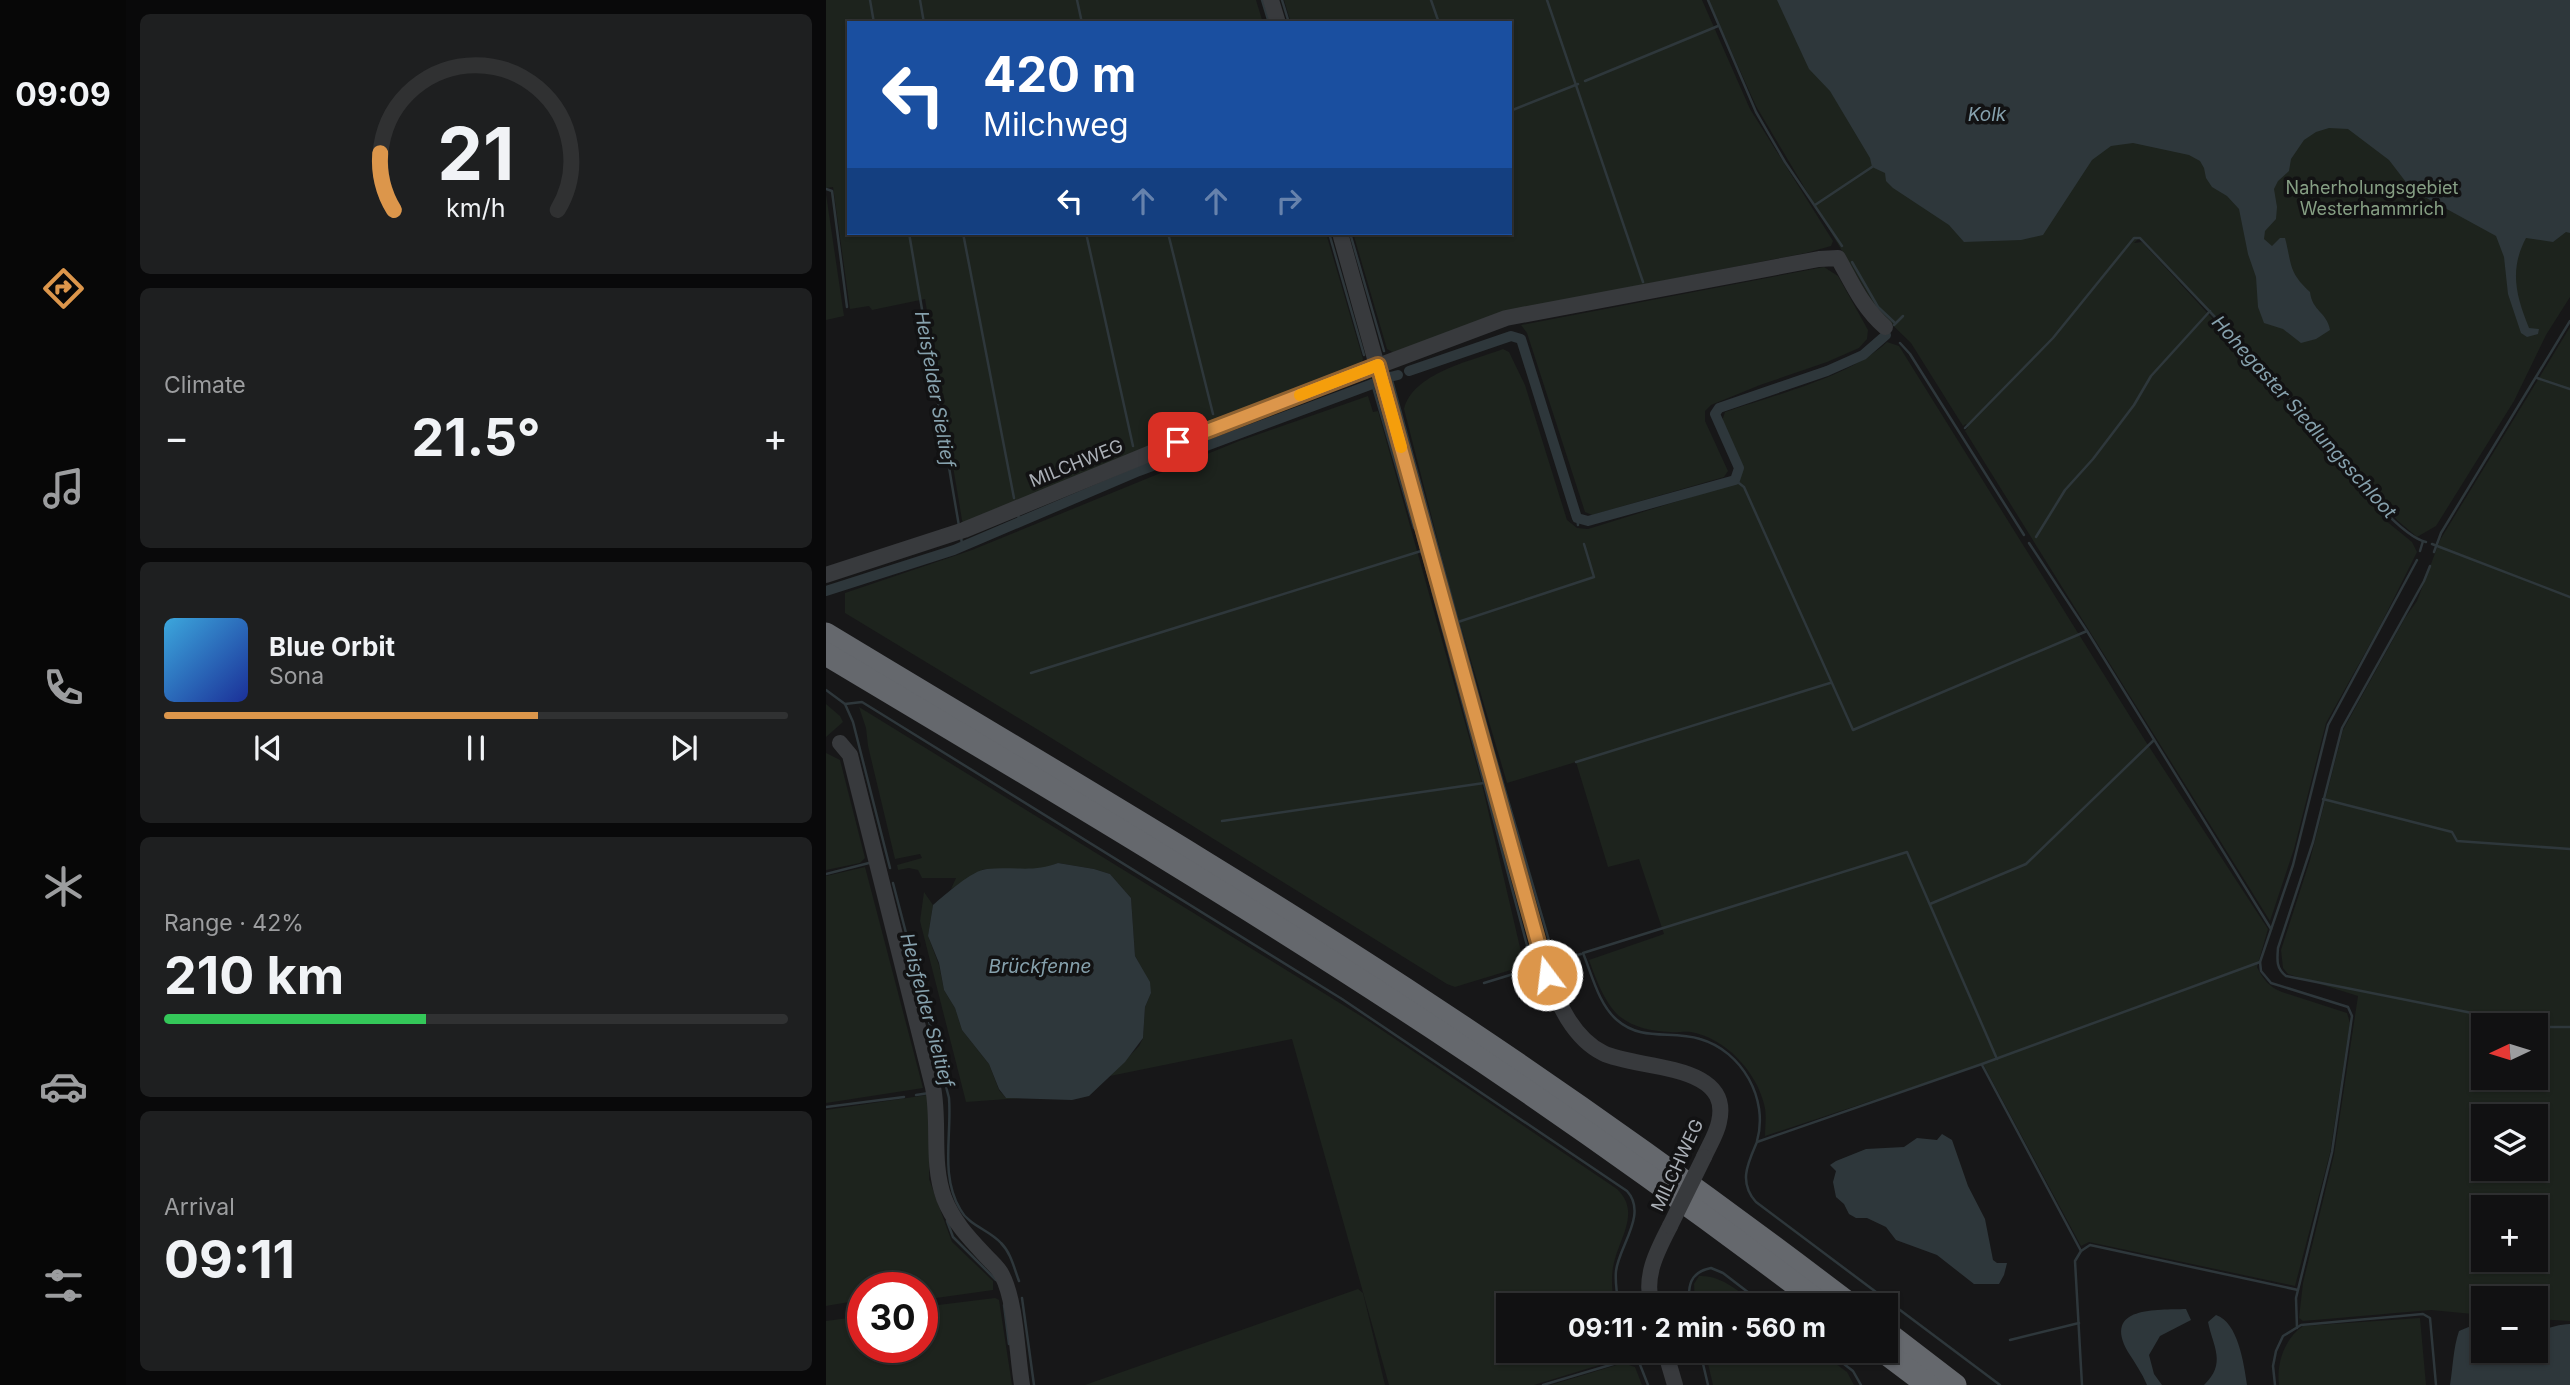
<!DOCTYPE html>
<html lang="en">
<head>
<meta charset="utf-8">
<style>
	:root { --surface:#111112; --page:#1e1f20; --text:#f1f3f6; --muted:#9c9d9f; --line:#303132; --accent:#dc964b }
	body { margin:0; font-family:Inter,sans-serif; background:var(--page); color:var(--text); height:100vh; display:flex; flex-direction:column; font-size:26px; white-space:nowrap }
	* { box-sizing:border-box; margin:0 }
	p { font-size:23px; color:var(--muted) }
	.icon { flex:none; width:38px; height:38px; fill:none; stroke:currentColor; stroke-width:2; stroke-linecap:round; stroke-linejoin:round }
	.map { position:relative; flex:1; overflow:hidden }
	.details { display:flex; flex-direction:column; gap:14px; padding:14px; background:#09090a; width:700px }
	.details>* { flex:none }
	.banner { position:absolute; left:21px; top:21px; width:665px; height:214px; border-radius:0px; box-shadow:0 2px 5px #0004,0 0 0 2px var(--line); background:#1a4fa0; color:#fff; overflow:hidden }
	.needle { width:46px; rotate:266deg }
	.tools { position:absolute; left:1645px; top:1013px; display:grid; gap:14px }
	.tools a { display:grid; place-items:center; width:77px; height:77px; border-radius:0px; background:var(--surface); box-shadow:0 2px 5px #0004,0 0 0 2px var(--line); font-size:35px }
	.speed { position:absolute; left:21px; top:1272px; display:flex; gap:14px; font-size:35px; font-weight:700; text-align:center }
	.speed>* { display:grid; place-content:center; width:91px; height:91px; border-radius:50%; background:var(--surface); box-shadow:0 2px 5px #0004,0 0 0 2px var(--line); line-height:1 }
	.speed .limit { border:10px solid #d22; background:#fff; color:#111 }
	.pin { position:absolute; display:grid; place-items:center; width:60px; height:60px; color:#fff; margin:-30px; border-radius:14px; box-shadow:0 4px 10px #0006 }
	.me { position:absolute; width:77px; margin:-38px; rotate:345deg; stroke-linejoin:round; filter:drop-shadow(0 0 5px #0008) }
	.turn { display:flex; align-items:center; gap:24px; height:147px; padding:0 21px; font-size:32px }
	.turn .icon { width:91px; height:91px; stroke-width:2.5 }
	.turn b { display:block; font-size:49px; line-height:60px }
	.lanes { display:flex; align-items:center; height:66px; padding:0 21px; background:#0003; justify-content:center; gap:35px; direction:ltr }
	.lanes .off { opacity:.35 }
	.big { font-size:52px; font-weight:700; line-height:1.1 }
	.details .widget { flex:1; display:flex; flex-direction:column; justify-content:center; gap:10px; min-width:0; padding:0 24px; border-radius:10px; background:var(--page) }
	.details .dial { align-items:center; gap:0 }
	.dial svg { height:182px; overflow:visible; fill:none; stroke:var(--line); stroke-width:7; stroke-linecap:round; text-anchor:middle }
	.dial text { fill:var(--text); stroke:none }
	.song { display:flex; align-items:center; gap:21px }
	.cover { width:84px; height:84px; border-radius:10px; background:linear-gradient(135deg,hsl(200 70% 55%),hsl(230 70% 35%)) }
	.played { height:7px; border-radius:4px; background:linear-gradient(90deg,var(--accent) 60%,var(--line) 60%) }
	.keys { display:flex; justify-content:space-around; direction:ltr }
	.heat { display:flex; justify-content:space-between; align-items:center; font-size:38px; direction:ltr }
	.charge { height:10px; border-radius:5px; background:linear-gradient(90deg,#34c759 42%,var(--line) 0) }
	.trip { position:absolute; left:670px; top:1293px; width:402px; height:70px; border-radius:0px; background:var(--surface); box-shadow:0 2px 5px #0004,0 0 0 2px var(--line); font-weight:700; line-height:70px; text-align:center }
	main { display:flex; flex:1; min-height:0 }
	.menu { display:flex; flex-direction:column; width:126px; justify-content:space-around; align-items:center; background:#070707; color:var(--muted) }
	.menu .icon { width:49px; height:49px }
	.menu .on { color:var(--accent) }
	.menu b { font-size:32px; color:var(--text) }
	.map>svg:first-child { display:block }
	.green { fill:#1d231d; fill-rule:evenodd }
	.water { fill:#2e373b }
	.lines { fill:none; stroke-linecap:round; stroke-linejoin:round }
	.stream { stroke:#2e373b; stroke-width:2.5 }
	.canal { stroke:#2e373b; stroke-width:10 }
	.minor { stroke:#383a3d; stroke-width:16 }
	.highway { stroke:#65686d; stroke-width:23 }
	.minor-bridge { stroke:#383a3d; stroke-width:16 }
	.route-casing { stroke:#8f6231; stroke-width:18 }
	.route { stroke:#dc964b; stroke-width:12 }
	.slow { stroke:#f59e0b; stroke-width:12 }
	.labels { text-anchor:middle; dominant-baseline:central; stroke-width:7; stroke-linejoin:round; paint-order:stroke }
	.park-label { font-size:18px; fill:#869f84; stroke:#121213 }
	.street-label { font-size:18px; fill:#abb0b7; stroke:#121213 }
	.water-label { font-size:19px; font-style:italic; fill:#86a1ad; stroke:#121213 }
</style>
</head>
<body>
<main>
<nav class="menu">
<b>09:09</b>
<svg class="icon on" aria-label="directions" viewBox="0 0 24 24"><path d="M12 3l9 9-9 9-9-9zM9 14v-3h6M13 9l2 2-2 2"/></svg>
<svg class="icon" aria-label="music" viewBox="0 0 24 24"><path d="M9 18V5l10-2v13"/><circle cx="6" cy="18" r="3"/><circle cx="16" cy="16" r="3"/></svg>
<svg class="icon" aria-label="phone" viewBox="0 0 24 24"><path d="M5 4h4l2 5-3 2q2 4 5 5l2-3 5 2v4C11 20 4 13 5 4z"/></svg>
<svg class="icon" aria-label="climate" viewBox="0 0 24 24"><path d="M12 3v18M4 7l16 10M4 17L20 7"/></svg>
<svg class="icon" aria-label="car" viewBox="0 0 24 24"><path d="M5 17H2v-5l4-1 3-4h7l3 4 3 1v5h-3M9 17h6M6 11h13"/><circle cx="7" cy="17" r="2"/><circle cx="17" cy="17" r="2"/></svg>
<svg class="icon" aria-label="filters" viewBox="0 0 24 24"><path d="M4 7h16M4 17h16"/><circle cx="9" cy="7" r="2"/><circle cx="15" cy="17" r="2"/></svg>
</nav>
<section class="details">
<div class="widget dial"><svg viewBox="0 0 100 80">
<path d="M14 69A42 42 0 1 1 86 69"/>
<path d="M14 69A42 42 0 0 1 8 44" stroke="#dc964b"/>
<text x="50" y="56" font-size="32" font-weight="700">21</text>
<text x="50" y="72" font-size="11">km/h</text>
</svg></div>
<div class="widget"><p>Climate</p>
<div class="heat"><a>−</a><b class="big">21.5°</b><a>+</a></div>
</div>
<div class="widget">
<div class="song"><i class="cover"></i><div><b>Blue Orbit</b><p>Sona</p></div></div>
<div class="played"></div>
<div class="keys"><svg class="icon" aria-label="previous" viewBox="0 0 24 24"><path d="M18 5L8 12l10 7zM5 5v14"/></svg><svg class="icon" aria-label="pause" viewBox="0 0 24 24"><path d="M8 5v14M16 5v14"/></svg><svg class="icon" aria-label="next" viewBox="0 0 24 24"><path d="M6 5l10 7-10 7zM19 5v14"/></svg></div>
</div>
<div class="widget"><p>Range · 42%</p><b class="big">210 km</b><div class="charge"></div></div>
<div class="widget"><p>Arrival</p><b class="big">09:11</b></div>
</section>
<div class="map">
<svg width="1744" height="1385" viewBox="0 0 1744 1385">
	<rect width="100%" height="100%" fill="#171718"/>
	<g class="green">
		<polygon points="0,0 430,0 437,23 23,23 23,233 500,233 537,359 535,364 137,526 99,299 46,310 43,306 24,309 7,187 0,188"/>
		<polygon points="458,0 876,0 924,109 1007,241 1005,246 980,253 770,294 568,353 561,349 527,233 684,233 684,23 465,23"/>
		<polygon points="882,0 1744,0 1744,297 1720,335 1688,401 1610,526 1591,537 1572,521 1314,237 1308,243 1316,242 1396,329 1559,520 1586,542 1591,552 1553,628 1500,723 1468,849 1444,921 1139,431 1142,427 1140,424 1137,426 1085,343 1051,310 930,106"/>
		<polygon points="0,194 18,316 0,320"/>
		<polygon points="998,267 1012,276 1042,330 1041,339 1033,348 1001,362 934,385 885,405 879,411 879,421 902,471 898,477 766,515 759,512 701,333 695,325"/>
		<path d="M1744,327v994l-34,-2v-21h-53v17l-52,-5 -128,11 -4,-3 4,-35 31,-128 24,-159 -70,-22 -5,-6 -2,-18 29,-90 33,-130 62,-112 12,-17 23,-61zM1657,1026h53v52h-53zM1657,1116h53v53h-53zM1657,1208h53v52h-53z"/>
		<path d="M1061,342l12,4 247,396 122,187 -11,38c6,12 12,20 25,25l65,21 3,10 -20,130 -35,133 -206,-44 -8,4 -98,-182 -218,72c0,-10 2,-22 -1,-32 -8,-33 -39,-66 -73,-72 -7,-1 -15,1 -21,0 -18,-1 -36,-4 -51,-16 -14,-12 -24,-39 -30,-56l75,-26 -25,-75 -31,8 -32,-105 -69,21 -55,-187 -48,-187c9,-36 67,-48 99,-60l6,3 16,33 42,135 10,8 11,1 148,-46 7,-15 -21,-47 3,-9c49,-17 125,-35 162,-70z"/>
		<polygon points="542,396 547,412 552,411 655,780 696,956 688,969 629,987 621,984 214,731 19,613 19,593 146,550 413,441"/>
		<polygon points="0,704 14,716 17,722 0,737"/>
		<path d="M33,707l505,311 253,171c25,24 1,50 -4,78 -2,12 -1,27 2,38l-107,1v45h122l2,4 -98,30h-145l-97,-346 -182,37 29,-30 4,-8 2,-31 6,-14 -6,-19 -10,-18 -4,-58 -21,-24 -16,-5 -36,-6 -18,7 -56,-1 -33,20 5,-11h-34l-4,-8 -9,-2 -11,2 -1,-5 25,-7 -2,-4 -25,5 -27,-113 -2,-18z"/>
		<polygon points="0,753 14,760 39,858 34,863 0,870"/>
		<polygon points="39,867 97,1088 0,1103 0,876"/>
		<polygon points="98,892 107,905 102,936 113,965 118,990 129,1008 136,1030 163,1064 173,1090 180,1098 194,1098 140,1102 94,921"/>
		<polygon points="101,1095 103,1113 103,1179 126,1242 167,1281 167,1290 96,1300 96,1288 37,1288 37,1307 32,1308 29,1301 0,1306 0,1110"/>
		<path d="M873,1276c23,-1 40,16 58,29h-62l-1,-21z"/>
		<polygon points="532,1289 537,1293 559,1385 259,1385"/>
		<polygon points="169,1298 173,1300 186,1385 0,1385 0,1321 37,1316 37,1348 96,1348 96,1307"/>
		<path d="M1594,1318l6,67h-147c-3,-22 6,-47 24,-59z"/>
		<polygon points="879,1351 993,1351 1021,1372 1028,1385 887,1385"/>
		<polygon points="797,1363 809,1367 816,1385 725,1385"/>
	</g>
	<g class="water">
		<path d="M951,0h793v233l-4,-1 -13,10 -27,-4c-17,32 -10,58 3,90l10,1 -1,5 -11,3 -6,-4 -13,-39 -4,-37 -8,-21 -84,-46 -23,-30 -41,-31 -19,-1 -13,4 -12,8 -13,19 -2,12 -11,10 -4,8 3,18 -1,12 -11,12 -1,8 8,7 8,-8h5c7,26 3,34 25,54 2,19 17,20 20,38l-14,9 -15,4 -18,-14 -19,-6 -6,-16 -2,-30 -8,-23 -9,-45 -12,-13 -15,-9 -6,-9 -2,-10 -4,-7 -11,-6 -56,-12 -22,3 -19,14 -49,75 -22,5 -57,2 -15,-17 -56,-37 -7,-7 -1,-8 -13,-6 -2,-9 -40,-67 -21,-22z"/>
		<path d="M232,863l36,6 16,5 21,24 4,58 15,26 1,11 -6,14 -2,31 -18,24 -36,34 -17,4 -66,-2 -7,-9 -10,-25 -27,-34 -7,-22 -11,-18 -5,-27 -11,-27 5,-31c12,-10 39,-35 54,-36 26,-3 46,4 71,-6z"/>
		<polygon points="1116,1134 1126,1140 1142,1186 1159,1219 1167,1260 1171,1263 1181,1263 1178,1275 1173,1284 1148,1284 1111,1255 1070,1240 1060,1227 1041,1218 1030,1218 1023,1214 1018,1204 1010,1197 1007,1182 1010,1171 1004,1165 1010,1161 1040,1149 1078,1147 1091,1138 1111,1140"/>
		<path d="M1360,1309l5,11 -31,16 -11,19 5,19 8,11h-15c-5,-12 -12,-22 -19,-33 -26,-46 29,-42 58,-43z"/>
		<path d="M1390,1315c22,7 28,49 31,70h-43c23,-22 9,-38 4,-63z"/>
		<path d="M1657,1321v30h53v-20c11,-2 23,-7 34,-7v61h-120c3,-18 3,-36 9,-54z"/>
	</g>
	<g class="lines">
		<g class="stream">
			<polyline points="44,0 48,23"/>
			<polyline points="94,0 98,23"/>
			<polyline points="251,0 256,23"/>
			<polyline points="436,0 443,23"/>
			<polyline points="456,0 463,23"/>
			<polyline points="605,0 613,23"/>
			<polyline points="721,0 817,282"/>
			<polyline points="882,0 930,112 959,162 1016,246"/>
			<polyline points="759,81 892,26"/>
			<polyline points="684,111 752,84"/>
			<polyline points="0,189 6,191 21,307"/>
			<polyline points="989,205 1046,167"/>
			<polyline points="83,233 133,526"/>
			<polyline points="137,233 188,498"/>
			<polyline points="260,233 307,446"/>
			<polyline points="342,233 387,414"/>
			<polyline points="503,233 538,355"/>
			<polyline points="524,233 558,351"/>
			<polyline points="1026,262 1052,307 1069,323"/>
			<polyline points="1068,325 1077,316"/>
			<polyline points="1074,343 1084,354 1198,535"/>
			<polyline points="564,373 667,749 729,961 755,954"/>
			<polyline points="1711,378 1744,389"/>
			<polyline points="545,380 588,528"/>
			<path d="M1139,428l88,-90 81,-100h6c48,51 97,101 144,153 28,32 106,143 142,151"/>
			<polyline points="311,464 313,471"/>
			<polyline points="909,480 918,487 1027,730 1261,631 1203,543"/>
			<polyline points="192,515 194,521"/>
			<polyline points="751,518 752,525"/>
			<polyline points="135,536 136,545"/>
			<polyline points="1210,537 1239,490 1267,459 1308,405 1325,376 1384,311"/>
			<polyline points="1606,544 1744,597"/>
			<polyline points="1594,551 1597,541"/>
			<polyline points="1608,552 1615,533 1744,321"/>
			<path d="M1604,566l-6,15 -82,147 -29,114 -35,106c-1,12 -2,20 8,28l206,41 11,9"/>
			<polyline points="606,590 658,783"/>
			<polyline points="632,622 768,577 758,544"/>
			<polyline points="1261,631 1445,929"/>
			<polyline points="205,673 595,551 596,554"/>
			<polyline points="0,690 19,704 27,722 64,868"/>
			<path d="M19,704l17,-2 480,297 285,192c21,23 -8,55 -11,80 -1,11 1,24 3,35"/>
			<polyline points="750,762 1004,683"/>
			<polyline points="1497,799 1626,832 1631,841 1744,849"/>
			<polyline points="396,821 658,783 707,968 658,983"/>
			<polyline points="0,874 43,863"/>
			<path d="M67,883l56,215c3,37 -9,77 11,111 9,17 28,20 41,34 10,10 13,25 18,38"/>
			<polyline points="1104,904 1200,864 1328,740"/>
			<polyline points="1710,1027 1744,1027"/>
			<polyline points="1156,1065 1255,1251"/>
			<polyline points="90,1095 103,1093"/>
			<polyline points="0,1107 78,1097"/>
			<path d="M931,1141c12,-42 -15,-90 -57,-102 -29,-9 -58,3 -83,-19 -18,-15 -25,-45 -34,-67l324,-101 90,207"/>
			<polyline points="121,1221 127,1237 170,1280"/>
			<polyline points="196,1298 208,1385"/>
			<polyline points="178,1305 183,1344"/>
			<path d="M864,1306c-3,-20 0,-34 21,-38l12,5 43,33"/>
			<polyline points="1471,1328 1470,1298 1506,1152 1526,1016 1522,1007 1445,983 1435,971 1434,962 1467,865 1502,725 1591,560"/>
			<polyline points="1184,1340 1253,1323"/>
			<polyline points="874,1351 882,1385"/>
			<polyline points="1001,1351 1027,1371 1035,1385"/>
			<polyline points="717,1385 811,1357 822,1385"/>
			<path d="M1174,1385l-244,-183c-18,-20 -8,-39 1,-60l225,-78 278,-102"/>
			<polyline points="1256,1385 1249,1261 1255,1251 1264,1245 1472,1290"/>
			<polyline points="1449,1385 1447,1366 1450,1351 1457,1336 1475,1325 1597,1314 1604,1318 1610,1385"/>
		</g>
		<g class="canal">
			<polyline points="583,371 685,336 695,339 751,518 762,521 909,480 913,468 889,414 893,408 1001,371 1037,355 1060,335"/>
			<polyline points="564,377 572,375"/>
			<polyline points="0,591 128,550 313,471 549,383"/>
		</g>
		<g class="minor">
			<polyline points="445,0 452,23"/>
			<path d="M514,233l207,742c11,28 26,63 56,78 34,17 130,9 116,69 -2,11 -10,24 -15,35"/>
			<path d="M0,575l138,-45 238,-98 304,-114 313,-59 19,-1c14,25 25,50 47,69"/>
			<path d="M14,743l10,12 83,332c7,37 -2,75 11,111 9,23 24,39 40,56 6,7 14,13 18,21 14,27 15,79 20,110"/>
			<path d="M826,1306c-9,-29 5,-55 18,-80"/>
			<polyline points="839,1351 849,1385"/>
		</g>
		<g class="highway">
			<path d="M0,634c200,121 403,239 599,368 146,96 288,198 427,304"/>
			<path d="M0,654c204,122 409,243 607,374 133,88 263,181 391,278"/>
			<polyline points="1060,1332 1129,1385"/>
			<polyline points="1057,1351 1102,1385"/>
		</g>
		<polyline class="minor-bridge" points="844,1226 878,1157"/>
	</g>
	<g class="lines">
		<g class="route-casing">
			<polyline id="route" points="352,442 552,365 721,975"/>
		</g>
		<use href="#route" class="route"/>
		<polyline class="slow" points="474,395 552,365 575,447"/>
	</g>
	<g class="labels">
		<g class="park-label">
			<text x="1546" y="187">Naherholungsgebiet<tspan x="1546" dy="21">Westerhammrich</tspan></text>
		</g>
		<g class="street-label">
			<text transform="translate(250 463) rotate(-22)">MILCHWEG</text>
			<text transform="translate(851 1165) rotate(-65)">MILCHWEG</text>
		</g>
		<g class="water-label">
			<text x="1161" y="114">Kolk</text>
			<text transform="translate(109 389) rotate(80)">Heisfelder Sieltief</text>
			<text transform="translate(1478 417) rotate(48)">Hohegaster Siedlungsschloot</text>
			<text x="214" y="966">Brückfenne</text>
			<text transform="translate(101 1010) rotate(75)">Heisfelder Sieltief</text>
		</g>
	</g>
</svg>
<div class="tools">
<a><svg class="needle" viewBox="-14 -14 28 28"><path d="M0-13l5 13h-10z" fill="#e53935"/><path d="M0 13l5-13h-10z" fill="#9c9d9f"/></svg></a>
<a><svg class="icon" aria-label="layers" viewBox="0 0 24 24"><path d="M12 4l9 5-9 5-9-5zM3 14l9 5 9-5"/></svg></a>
<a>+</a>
<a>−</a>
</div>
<div class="speed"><div class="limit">30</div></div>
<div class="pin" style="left:352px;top:442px;background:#d93025"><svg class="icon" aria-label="arrive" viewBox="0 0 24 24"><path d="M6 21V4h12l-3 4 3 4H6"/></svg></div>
<svg class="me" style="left:721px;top:975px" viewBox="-20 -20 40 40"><circle r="17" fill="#dc964b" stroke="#fff" stroke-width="3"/><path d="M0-11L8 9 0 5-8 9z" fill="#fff"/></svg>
<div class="trip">09:11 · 2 min · 560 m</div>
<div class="banner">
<div class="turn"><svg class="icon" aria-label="left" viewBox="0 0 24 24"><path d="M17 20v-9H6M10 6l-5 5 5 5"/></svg><div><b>420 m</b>Milchweg</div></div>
<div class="lanes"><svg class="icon" aria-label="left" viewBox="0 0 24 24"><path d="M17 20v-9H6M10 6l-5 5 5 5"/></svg><svg class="icon off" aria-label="ahead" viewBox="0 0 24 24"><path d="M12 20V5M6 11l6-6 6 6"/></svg><svg class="icon off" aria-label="ahead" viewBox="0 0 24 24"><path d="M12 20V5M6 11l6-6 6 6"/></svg><svg class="icon off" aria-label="right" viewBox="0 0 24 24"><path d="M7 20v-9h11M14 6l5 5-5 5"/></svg></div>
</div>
</div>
</main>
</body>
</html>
